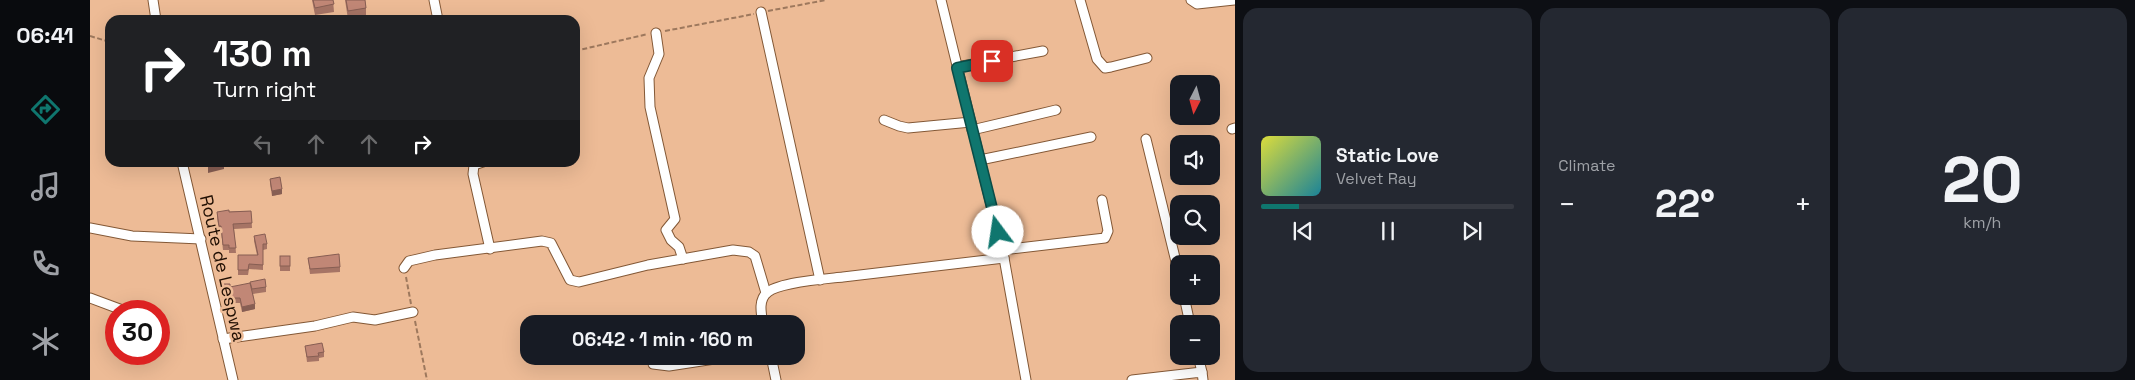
<!DOCTYPE html>
<html lang="en">
<head>
<meta charset="utf-8">
<style>
	:root { --surface:#171b24; --page:#242831; --text:#f1f3f6; --muted:#9ea1a6; --line:#363941; --accent:#0f766e }
	body { margin:0; font-family:"Space Grotesk",sans-serif; background:var(--page); color:var(--text); height:100vh; display:flex; flex-direction:column; font-size:19px; white-space:nowrap }
	* { box-sizing:border-box; margin:0 }
	p { font-size:16px; color:var(--muted) }
	.icon { flex:none; width:28px; height:28px; fill:none; stroke:currentColor; stroke-width:2; stroke-linecap:round; stroke-linejoin:round }
	.map { position:relative; flex:1; overflow:hidden }
	.sheet { display:flex; flex-direction:column; gap:8px; padding:8px; background:#0d0f14; width:900px }
	.sheet>* { flex:none }
	.guide { position:absolute; left:15px; top:15px; width:475px; height:152px; border-radius:15px; box-shadow:0 5px 20px #0002; background:#202124; color:#fff; overflow:hidden }
	.needle { width:32px; rotate:186deg }
	.tools { position:absolute; left:1080px; top:75px; display:grid; gap:10px }
	.tools a { display:grid; place-items:center; width:50px; height:50px; border-radius:10px; background:var(--surface); box-shadow:0 5px 20px #0002; font-size:25px }
	.speed { position:absolute; left:15px; top:300px; display:flex; gap:10px; font-size:25px; font-weight:700; text-align:center }
	.speed>* { display:grid; place-content:center; width:65px; height:65px; border-radius:50%; background:var(--surface); box-shadow:0 5px 20px #0002; line-height:1 }
	.speed .limit { border:8px solid #d22; background:#fff; color:#111 }
	.pin { position:absolute; display:grid; place-items:center; width:42px; height:42px; color:#fff; margin:-21px; border-radius:10px; box-shadow:0 2px 8px #0006 }
	.me { position:absolute; width:55px; margin:-28px; rotate:346deg; stroke-linejoin:round; filter:drop-shadow(0 0 4px #0008) }
	.turn { display:flex; align-items:center; gap:18px; height:105px; padding:0 25px; font-size:22px }
	.turn .icon { width:65px; height:65px; stroke-width:2.5 }
	.turn b { display:block; font-size:35px; line-height:42px }
	.lanes { display:flex; align-items:center; height:48px; padding:0 25px; background:#0003; justify-content:center; gap:25px; direction:ltr }
	.lanes .off { opacity:.35 }
	.big { font-size:38px; font-weight:800; line-height:1.1 }
	.sheet .card { flex:1; display:flex; flex-direction:column; justify-content:center; gap:8px; min-width:0; padding:0 18px; border-radius:15px; background:var(--page) }
	.sheet .dial { align-items:center; gap:0 }
	.dial b { font-size:65px; line-height:1 }
	.song { display:flex; align-items:center; gap:15px }
	.cover { width:60px; height:60px; border-radius:8px; background:linear-gradient(135deg,hsl(60 70% 55%),hsl(190 70% 35%)) }
	.played { height:5px; border-radius:2px; background:linear-gradient(90deg,var(--accent) 15%,var(--line) 15%) }
	.keys { display:flex; justify-content:space-around; direction:ltr }
	.heat { display:flex; justify-content:space-between; align-items:center; font-size:28px; direction:ltr }
	.sheet .tiles { flex:1; display:grid; gap:8px; grid-template-columns:repeat(3,1fr) }
	.trip { position:absolute; left:430px; top:315px; width:285px; height:50px; border-radius:15px; background:var(--surface); box-shadow:0 5px 20px #0002; font-weight:800; line-height:50px; text-align:center }
	main { display:flex; flex:1; min-height:0 }
	.tabs { display:flex; flex-direction:column; width:90px; justify-content:space-around; align-items:center; background:#090b0e; color:var(--muted) }
	.tabs .icon { width:35px; height:35px }
	.tabs .active { color:var(--accent) }
	.tabs b { font-size:22px; color:var(--text) }
	.map>svg:first-child { display:block }
	.lines { fill:none; stroke-linecap:round; stroke-linejoin:round }
	.minor-casing { stroke:#835836; stroke-width:11 }
	.path { stroke:#9d785d; stroke-width:2; stroke-dasharray:5 2.5; stroke-linecap:butt }
	.minor { stroke:#fff; stroke-width:9 }
	.wall { fill:#a67465 }
	.shaded-wall { fill:#875e53 }
	.building { fill:#c18776; stroke:#875e53 }
	.route-casing { stroke:#0a4d48; stroke-width:12 }
	.route { stroke:#0f766e; stroke-width:9 }
	.labels { text-anchor:middle; dominant-baseline:central; stroke-width:5; stroke-linejoin:round; paint-order:stroke }
	.street-label { font-size:18px; fill:#200f03; stroke:#edbb96 }
</style>
</head>
<body>
<main>
<nav class="tabs">
<b>06:41</b>
<svg class="icon active" aria-label="directions" viewBox="0 0 24 24"><path d="M12 3l9 9-9 9-9-9zM9 14v-3h6M13 9l2 2-2 2"/></svg>
<svg class="icon" aria-label="music" viewBox="0 0 24 24"><path d="M9 18V5l10-2v13"/><circle cx="6" cy="18" r="3"/><circle cx="16" cy="16" r="3"/></svg>
<svg class="icon" aria-label="phone" viewBox="0 0 24 24"><path d="M5 4h4l2 5-3 2q2 4 5 5l2-3 5 2v4C11 20 4 13 5 4z"/></svg>
<svg class="icon" aria-label="climate" viewBox="0 0 24 24"><path d="M12 3v18M4 7l16 10M4 17L20 7"/></svg>
</nav>
<div class="map">
<svg width="1145" height="380" viewBox="0 0 1145 380">
	<rect width="100%" height="100%" fill="#edbb96"/>
	<g class="lines">
		<g class="minor-casing">
			<g id="minor">
				<polyline points="63,0 66,20"/>
				<polyline points="344,0 348,20"/>
				<polyline points="851,0 914,258 936,380"/>
				<polyline points="990,0 1007,59 1015,68 1021,67 1057,58"/>
				<polyline points="1101,0 1107,4 1144,0"/>
				<polyline points="671,12 730,280"/>
				<polyline points="566,33 569,54 559,78 560,107 585,219 576,230 581,240 589,247 593,259"/>
				<polyline points="867,67 953,51"/>
				<polyline points="794,120 809,126 818,128 881,122"/>
				<polyline points="1142,129 1145,128"/>
				<polyline points="882,130 966,110"/>
				<polyline points="1056,139 1089,274"/>
				<polyline points="890,160 1001,137"/>
				<polyline points="92,162 143,380"/>
				<polyline points="393,162 384,165 383,174 400,249"/>
				<polyline points="0,228 42,236 111,239"/>
				<polyline points="912,250 1015,238 1018,231 1012,200"/>
				<polyline points="314,268 319,261 345,255 452,241 461,243 480,280 489,282 558,265 643,250 659,252 665,256 676,293"/>
				<polyline points="1094,296 1100,324"/>
				<polyline points="0,298 35,311"/>
				<path d="M673,324c-2,-11 -5,-25 5,-32 13,-10 57,-13 75,-15 54,-6 107,-13 161,-19"/>
				<polyline points="133,339 225,326 263,317 285,320 323,312"/>
				<polyline points="681,356 686,380"/>
				<polyline points="1108,356 1112,372"/>
				<polyline points="563,364 579,366 644,356"/>
				<polyline points="1042,380 1112,372 1113,380"/>
			</g>
		</g>
		<g class="path">
			<polyline points="678,11 736,0"/>
			<polyline points="575,31 664,14"/>
			<polyline points="0,36 20,42"/>
			<polyline points="485,51 558,34"/>
			<polyline points="316,277 321,304"/>
			<polyline points="325,321 337,380"/>
		</g>
		<use href="#minor" class="minor"/>
	</g>
	<g class="wall">
		<polygon points="222,0 243,0 244,12 225,15"/>
		<polygon points="255,0 275,0 276,8 276,16 258,19"/>
		<polygon points="180,179 192,194 182,196 180,184"/>
		<polygon points="161,211 162,228 144,229 146,253 139,253 139,250 133,250 131,231 129,232 127,217 127,212"/>
		<polygon points="164,236 177,244 177,249 173,250 173,270 159,269 158,275 148,275 148,255 167,255 164,241"/>
		<rect x="190" y="256" width="10" height="15"/>
		<polygon points="218,258 250,267 250,272 220,274"/>
		<polygon points="133,284 140,287 176,287 176,292 163,294 165,309 152,312 150,303 133,303"/>
		<polygon points="215,346 234,352 234,357 229,358 229,361 217,362"/>
	</g>
	<g class="shaded-wall">
		<polygon points="134,164 134,169 118,173 118,167"/>
		<polygon points="192,189 192,194 182,196 182,191"/>
		<polygon points="165,304 165,309 152,312 152,307"/>
	</g>
	<g class="building">
		<polygon points="223,0 243,0 244,4 225,8"/>
		<polygon points="256,0 275,0 276,8 258,11"/>
		<polygon points="117,162 134,162 134,164 118,167"/>
		<polygon points="190,177 192,189 182,191 180,179"/>
		<polygon points="139,210 139,212 161,211 162,223 143,224 146,248 139,248 139,245 133,245 131,226 129,226 127,212"/>
		<polygon points="175,234 177,244 173,244 173,265 159,264 158,270 148,270 148,255 168,255 164,236"/>
		<polygon points="249,254 250,267 220,269 218,258"/>
		<rect x="190" y="256" width="10" height="10"/>
		<polygon points="175,279 176,287 162,289 160,282"/>
		<polygon points="160,283 165,304 152,307 150,298 133,298 133,284 140,284 140,287"/>
		<polygon points="232,343 234,352 228,353 229,356 217,357 215,346"/>
	</g>
	<g class="lines">
		<g class="route-casing">
			<polyline id="route" points="902,61 867,68 908,232"/>
		</g>
		<use href="#route" class="route"/>
	</g>
	<g class="labels">
		<g class="street-label">
			<text transform="translate(133 268) rotate(77)">Route de Lespwa</text>
		</g>
	</g>
</svg>
<div class="tools">
<a><svg class="needle" viewBox="-14 -14 28 28"><path d="M0-13l5 13h-10z" fill="#e53935"/><path d="M0 13l5-13h-10z" fill="#9ea1a6"/></svg></a>
<a><svg class="icon" aria-label="sound" viewBox="0 0 24 24"><path d="M4 9h4l5-4v14l-5-4H4zM17 9q2 3 0 6"/></svg></a>
<a><svg class="icon" aria-label="search" viewBox="0 0 24 24"><circle cx="10" cy="10" r="6"/><path d="M15 15l6 6"/></svg></a>
<a>+</a>
<a>−</a>
</div>
<div class="speed"><div class="limit">30</div></div>
<div class="pin" style="left:902px;top:61px;background:#d93025"><svg class="icon" aria-label="arrive" viewBox="0 0 24 24"><path d="M6 21V4h12l-3 4 3 4H6"/></svg></div>
<svg class="me" style="left:908px;top:232px" viewBox="-20 -20 40 40"><circle r="19" fill="#fff"/><path d="M0-13L10 11 0 6-10 11z" fill="#0f766e"/></svg>
<div class="trip">06:42 · 1 min · 160 m</div>
<div class="guide">
<div class="turn"><svg class="icon" aria-label="right" viewBox="0 0 24 24"><path d="M7 20v-9h11M14 6l5 5-5 5"/></svg><div><b>130 m</b>Turn right</div></div>
<div class="lanes"><svg class="icon off" aria-label="left" viewBox="0 0 24 24"><path d="M17 20v-9H6M10 6l-5 5 5 5"/></svg><svg class="icon off" aria-label="ahead" viewBox="0 0 24 24"><path d="M12 20V5M6 11l6-6 6 6"/></svg><svg class="icon off" aria-label="ahead" viewBox="0 0 24 24"><path d="M12 20V5M6 11l6-6 6 6"/></svg><svg class="icon" aria-label="right" viewBox="0 0 24 24"><path d="M7 20v-9h11M14 6l5 5-5 5"/></svg></div>
</div>
</div>
<section class="sheet">
<div class="tiles">
<div class="card">
<div class="song"><i class="cover"></i><div><b>Static Love</b><p>Velvet Ray</p></div></div>
<div class="played"></div>
<div class="keys"><svg class="icon" aria-label="previous" viewBox="0 0 24 24"><path d="M18 5L8 12l10 7zM5 5v14"/></svg><svg class="icon" aria-label="pause" viewBox="0 0 24 24"><path d="M8 5v14M16 5v14"/></svg><svg class="icon" aria-label="next" viewBox="0 0 24 24"><path d="M6 5l10 7-10 7zM19 5v14"/></svg></div>
</div>
<div class="card"><p>Climate</p>
<div class="heat"><a>−</a><b class="big">22°</b><a>+</a></div>
</div>
<div class="card dial"><b>20</b><p>km/h</p></div>
</div>
</section>
</main>
</body>
</html>
